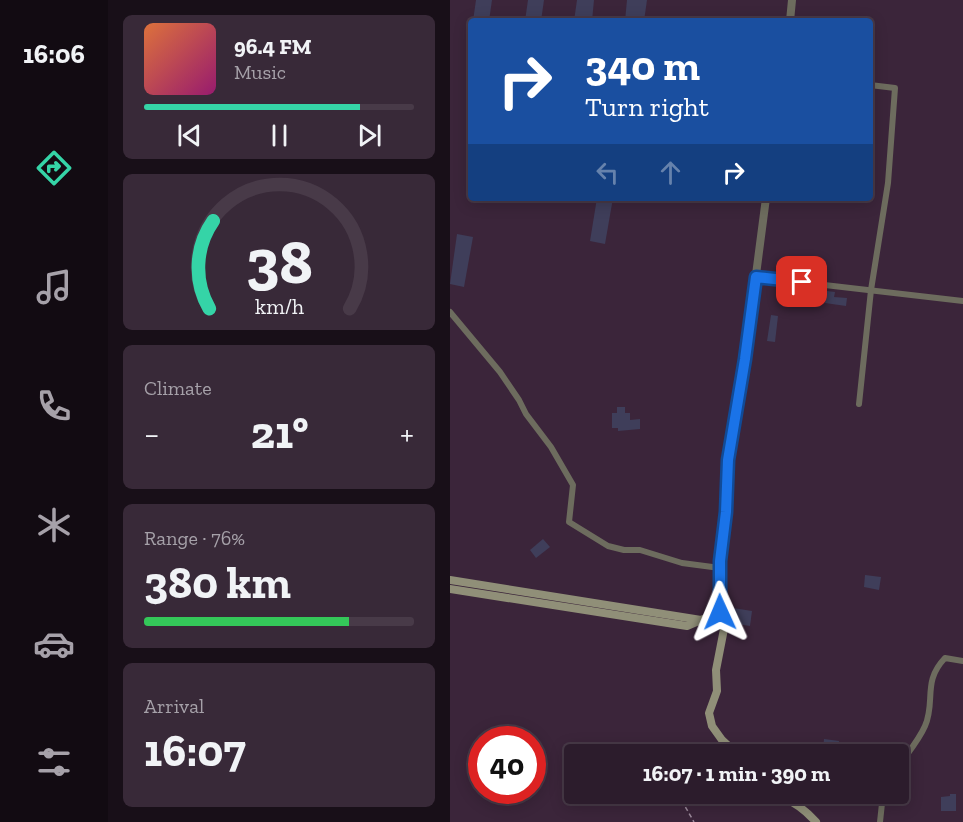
<!DOCTYPE html>
<html lang="en">
<head>
<meta charset="utf-8">
<style>
	:root { --surface:#2c1c2c; --page:#382938; --text:#f1f3f6; --muted:#a6a1a9; --line:#483a48; --accent:#35d4a7 }
	body { margin:0; font-family:"Zilla Slab",serif; background:var(--page); color:var(--text); height:100vh; display:flex; flex-direction:column; font-size:22px; white-space:nowrap }
	* { box-sizing:border-box; margin:0 }
	p { font-size:20px; color:var(--muted) }
	.icon { flex:none; width:33px; height:33px; fill:none; stroke:currentColor; stroke-width:2; stroke-linecap:round; stroke-linejoin:round }
	.map { position:relative; flex:1; overflow:hidden }
	.panel { display:flex; flex-direction:column; gap:15px; padding:15px; background:#180f18; width:342px }
	.panel>* { flex:none }
	.top-card { position:absolute; left:18px; top:18px; width:405px; height:183px; border-radius:6px; box-shadow:0 3px 15px #0003,0 0 0 2px var(--line); background:#1a4fa0; color:#fff; overflow:hidden }
	.speed { position:absolute; left:18px; top:726px; display:flex; gap:12px; font-size:30px; font-weight:700; text-align:center }
	.speed>* { display:grid; place-content:center; width:78px; height:78px; border-radius:50%; background:var(--surface); box-shadow:0 3px 15px #0003,0 0 0 2px var(--line); line-height:1 }
	.speed .limit { border:9px solid #d22; background:#fff; color:#111 }
	.pin { position:absolute; display:grid; place-items:center; width:51px; height:51px; color:#fff; margin:-26px; border-radius:12px; box-shadow:0 3px 9px #0006 }
	.me { position:absolute; width:66px; margin:-33px; rotate:359deg; stroke-linejoin:round; filter:drop-shadow(0 0 4px #0008) }
	.turn { display:flex; align-items:center; gap:21px; height:126px; padding:0 18px; font-size:27px }
	.turn .icon { width:78px; height:78px; stroke-width:2.5 }
	.turn b { display:block; font-size:42px; line-height:51px }
	.lanes { display:flex; align-items:center; height:57px; padding:0 18px; background:#0003; justify-content:center; gap:30px; direction:ltr }
	.lanes .off { opacity:.35 }
	.big { font-size:45px; font-weight:700; line-height:1.1 }
	.panel .card { flex:1; display:flex; flex-direction:column; justify-content:center; gap:9px; min-width:0; padding:0 21px; border-radius:9px; background:var(--page) }
	.panel .dial { align-items:center; gap:0 }
	.dial svg { height:156px; overflow:visible; fill:none; stroke:var(--line); stroke-width:7; stroke-linecap:round; text-anchor:middle }
	.dial text { fill:var(--text); stroke:none }
	.song { display:flex; align-items:center; gap:18px }
	.cover { width:72px; height:72px; border-radius:9px; background:linear-gradient(135deg,hsl(20 70% 55%),hsl(320 70% 35%)) }
	.played { height:6px; border-radius:3px; background:linear-gradient(90deg,var(--accent) 80%,var(--line) 80%) }
	.keys { display:flex; justify-content:space-around; direction:ltr }
	.heat { display:flex; justify-content:space-between; align-items:center; font-size:33px; direction:ltr }
	.charge { height:9px; border-radius:4px; background:linear-gradient(90deg,#34c759 76%,var(--line) 0) }
	.trip { position:absolute; left:114px; top:744px; width:345px; height:60px; border-radius:6px; background:var(--surface); box-shadow:0 3px 15px #0003,0 0 0 2px var(--line); font-weight:700; line-height:60px; text-align:center }
	main { display:flex; flex:1; min-height:0 }
	.tab-bar { display:flex; flex-direction:column; width:108px; justify-content:space-around; align-items:center; background:#120b12; color:var(--muted) }
	.tab-bar .icon { width:42px; height:42px }
	.tab-bar .on { color:var(--accent) }
	.tab-bar b { font-size:27px; color:var(--text) }
	.map>svg:first-child { display:block }
	.building { fill:#3f3e5a }
	.lines { fill:none; stroke-linecap:round; stroke-linejoin:round }
	.path { stroke:#9c8a9b; stroke-width:1.5; stroke-dasharray:4.5 3; stroke-linecap:butt }
	.minor { stroke:#6d6c5e; stroke-width:6 }
	.tertiary { stroke:#6d6c5e; stroke-width:8 }
	.secondary { stroke:#908f78; stroke-width:8 }
	.route-casing { stroke:#114b97; stroke-width:15 }
	.route { stroke:#1a73e8; stroke-width:10 }
</style>
</head>
<body>
<main>
<nav class="tab-bar">
<b>16:06</b>
<svg class="icon on" aria-label="directions" viewBox="0 0 24 24"><path d="M12 3l9 9-9 9-9-9zM9 14v-3h6M13 9l2 2-2 2"/></svg>
<svg class="icon" aria-label="music" viewBox="0 0 24 24"><path d="M9 18V5l10-2v13"/><circle cx="6" cy="18" r="3"/><circle cx="16" cy="16" r="3"/></svg>
<svg class="icon" aria-label="phone" viewBox="0 0 24 24"><path d="M5 4h4l2 5-3 2q2 4 5 5l2-3 5 2v4C11 20 4 13 5 4z"/></svg>
<svg class="icon" aria-label="climate" viewBox="0 0 24 24"><path d="M12 3v18M4 7l16 10M4 17L20 7"/></svg>
<svg class="icon" aria-label="car" viewBox="0 0 24 24"><path d="M5 17H2v-5l4-1 3-4h7l3 4 3 1v5h-3M9 17h6M6 11h13"/><circle cx="7" cy="17" r="2"/><circle cx="17" cy="17" r="2"/></svg>
<svg class="icon" aria-label="filters" viewBox="0 0 24 24"><path d="M4 7h16M4 17h16"/><circle cx="9" cy="7" r="2"/><circle cx="15" cy="17" r="2"/></svg>
</nav>
<section class="panel">
<div class="card">
<div class="song"><i class="cover"></i><div><b>96.4 FM</b><p>Music</p></div></div>
<div class="played"></div>
<div class="keys"><svg class="icon" aria-label="previous" viewBox="0 0 24 24"><path d="M18 5L8 12l10 7zM5 5v14"/></svg><svg class="icon" aria-label="pause" viewBox="0 0 24 24"><path d="M8 5v14M16 5v14"/></svg><svg class="icon" aria-label="next" viewBox="0 0 24 24"><path d="M6 5l10 7-10 7zM19 5v14"/></svg></div>
</div>
<div class="card dial"><svg viewBox="0 0 100 80">
<path d="M14 69A42 42 0 1 1 86 69"/>
<path d="M14 69A42 42 0 0 1 16 24" stroke="#35d4a7"/>
<text x="50" y="56" font-size="32" font-weight="700">38</text>
<text x="50" y="72" font-size="11">km/h</text>
</svg></div>
<div class="card"><p>Climate</p>
<div class="heat"><a>−</a><b class="big">21°</b><a>+</a></div>
</div>
<div class="card"><p>Range · 76%</p><b class="big">380 km</b><div class="charge"></div></div>
<div class="card"><p>Arrival</p><b class="big">16:07</b></div>
</section>
<div class="map">
<svg width="513" height="822" viewBox="0 0 513 822">
	<rect width="100%" height="100%" fill="#3b253a"/>
	<g class="building">
		<polygon points="26,0 42,0 39,21 23,21"/>
		<polygon points="78,0 94,0 91,21 75,21"/>
		<polygon points="127,0 144,0 142,21 124,21"/>
		<polygon points="177,0 197,0 194,21 175,21"/>
		<polygon points="147,198 163,198 155,244 140,241"/>
		<polygon points="7,234 23,237 14,287 0,284"/>
		<polygon points="377,291 385,292 384,297 397,298 396,306 375,303"/>
		<polygon points="321,315 328,316 325,342 317,341"/>
		<polygon points="167,407 175,407 175,413 180,413 180,420 190,419 190,429 168,431 168,428 162,428 162,413 167,413"/>
		<polygon points="93,539 100,547 86,558 80,550"/>
		<polygon points="415,575 431,577 429,590 414,587"/>
		<polygon points="283,608 302,611 300,626 280,623"/>
		<polygon points="374,739 389,741 388,753 373,751"/>
		<polygon points="500,794 506,794 506,811 491,811 491,797 500,796"/>
	</g>
	<g class="lines">
		<polyline class="path" points="228,794 244,822"/>
		<g class="minor">
			<polyline points="306,277 513,301"/>
			<polyline points="0,312 50,372 69,400 76,414 101,447 123,485 119,522 158,546 174,550 190,550 232,563 270,568"/>
			<polyline points="409,404 421,290 438,183 445,88 420,85"/>
			<path d="M448,767c9,-13 21,-27 27,-41 11,-25 -3,-44 20,-68l18,3"/>
			<polyline points="430,822 433,794"/>
		</g>
		<g class="tertiary">
			<polyline points="340,21 342,0"/>
			<polyline points="270,612 270,561 276,512 278,460 295,359 316,198"/>
		</g>
		<g class="secondary">
			<polyline points="0,580 251,620"/>
			<polyline points="0,589 237,626 270,612 274,629 266,670 267,691 259,713 262,726 272,740 287,754"/>
			<path d="M311,794c8,4 16,3 24,5 11,4 23,14 31,23"/>
		</g>
	</g>
	<g class="lines">
		<g class="route-casing">
			<polyline id="route" points="270,612 270,561 276,512 278,460 295,359 306,277 352,282"/>
		</g>
		<use href="#route" class="route"/>
	</g>
</svg>
<div class="speed"><div class="limit">40</div></div>
<div class="pin" style="left:352px;top:282px;background:#d93025"><svg class="icon" aria-label="arrive" viewBox="0 0 24 24"><path d="M6 21V4h12l-3 4 3 4H6"/></svg></div>
<svg class="me" style="left:270px;top:612px" viewBox="-20 -20 40 40"><path d="M0-17L14 15 0 8-14 15z" fill="#1a73e8" stroke="#fff" stroke-width="4"/></svg>
<div class="trip">16:07 · 1 min · 390 m</div>
<div class="top-card">
<div class="turn"><svg class="icon" aria-label="right" viewBox="0 0 24 24"><path d="M7 20v-9h11M14 6l5 5-5 5"/></svg><div><b>340 m</b>Turn right</div></div>
<div class="lanes"><svg class="icon off" aria-label="left" viewBox="0 0 24 24"><path d="M17 20v-9H6M10 6l-5 5 5 5"/></svg><svg class="icon off" aria-label="ahead" viewBox="0 0 24 24"><path d="M12 20V5M6 11l6-6 6 6"/></svg><svg class="icon" aria-label="right" viewBox="0 0 24 24"><path d="M7 20v-9h11M14 6l5 5-5 5"/></svg></div>
</div>
</div>
</main>
</body>
</html>
